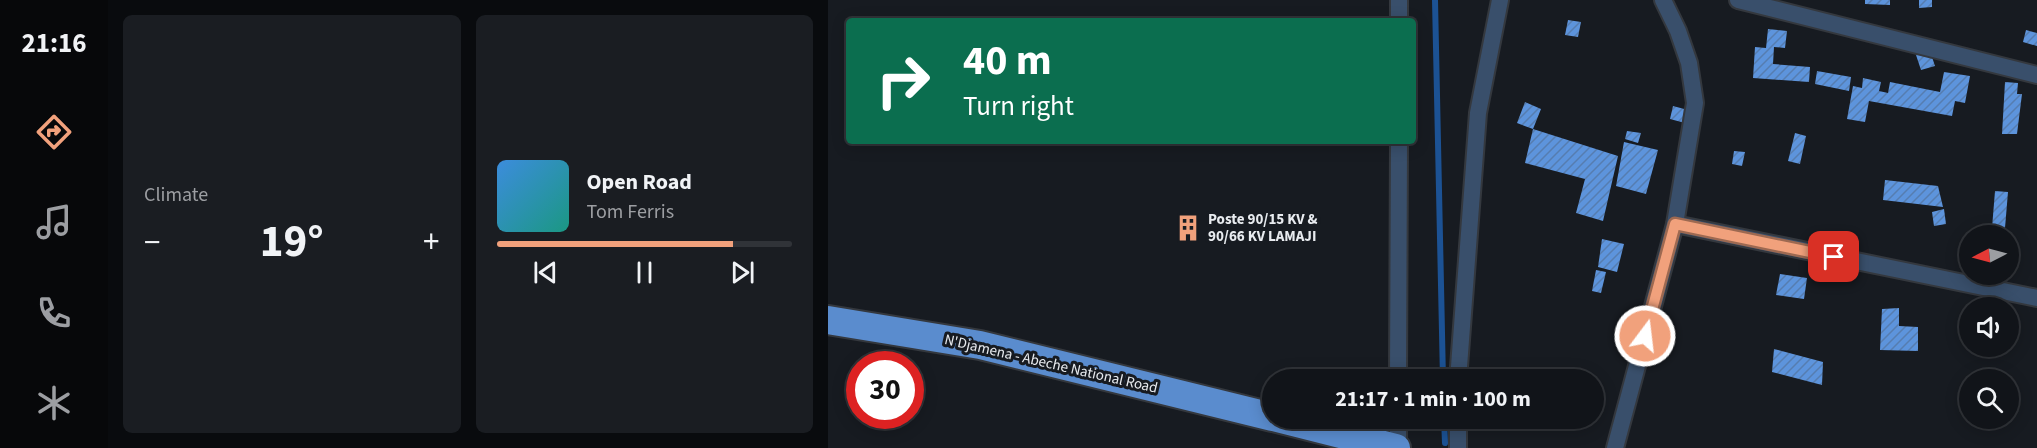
<!DOCTYPE html>
<html lang="en">
<head>
<meta charset="utf-8">
<style>
	:root { --surface:#111419; --page:#1a1d22; --text:#f1f3f6; --muted:#9c9ea2; --line:#303338; --accent:#f1a17c }
	body { margin:0; font-family:"Source Sans 3",sans-serif; background:var(--page); color:var(--text); height:100vh; display:flex; flex-direction:column; font-size:22px; white-space:nowrap }
	* { box-sizing:border-box; margin:0 }
	p { font-size:20px; color:var(--muted) }
	.icon { flex:none; width:33px; height:33px; fill:none; stroke:currentColor; stroke-width:2; stroke-linecap:round; stroke-linejoin:round }
	.map { position:relative; flex:1; overflow:hidden }
	.sheet { display:flex; flex-direction:column; gap:15px; padding:15px; background:#090b0e; width:720px }
	.sheet>* { flex:none }
	.hud { position:absolute; left:18px; top:18px; width:570px; height:126px; border-radius:6px; box-shadow:0 3px 15px #0003,0 0 0 2px var(--line); background:#0b6e4f; color:#fff; overflow:hidden }
	.needle { width:39px; rotate:264deg }
	.tools { position:absolute; left:1131px; top:225px; display:grid; gap:12px }
	.tools a { display:grid; place-items:center; width:60px; height:60px; border-radius:50%; background:var(--surface); box-shadow:0 3px 15px #0003,0 0 0 2px var(--line); font-size:30px }
	.speed { position:absolute; left:18px; top:351px; display:flex; gap:12px; font-size:30px; font-weight:700; text-align:center }
	.speed>* { display:grid; place-content:center; width:78px; height:78px; border-radius:50%; background:var(--surface); box-shadow:0 3px 15px #0003,0 0 0 2px var(--line); line-height:1 }
	.speed .limit { border:9px solid #d22; background:#fff; color:#111 }
	.pin { position:absolute; display:grid; place-items:center; width:51px; height:51px; color:#fff; margin:-26px; border-radius:12px; box-shadow:0 3px 9px #0006 }
	.me { position:absolute; width:66px; margin:-33px; rotate:15deg; stroke-linejoin:round; filter:drop-shadow(0 0 4px #0008) }
	.turn { display:flex; align-items:center; gap:21px; height:126px; padding:0 18px; font-size:27px }
	.turn .icon { width:78px; height:78px; stroke-width:2.5 }
	.turn b { display:block; font-size:42px; line-height:51px }
	.big { font-size:45px; font-weight:700; line-height:1.1 }
	.sheet .card { flex:1; display:flex; flex-direction:column; justify-content:center; gap:9px; min-width:0; padding:0 21px; border-radius:9px; background:var(--page) }
	.song { display:flex; align-items:center; gap:18px }
	.cover { width:72px; height:72px; border-radius:9px; background:linear-gradient(135deg,hsl(210 70% 55%),hsl(170 70% 35%)) }
	.played { height:6px; border-radius:3px; background:linear-gradient(90deg,var(--accent) 80%,var(--line) 80%) }
	.keys { display:flex; justify-content:space-around; direction:ltr }
	.heat { display:flex; justify-content:space-between; align-items:center; font-size:33px; direction:ltr }
	.sheet .tiles { flex:1; display:grid; gap:15px; grid-template-columns:repeat(2,1fr) }
	.trip { position:absolute; left:434px; top:369px; width:342px; height:60px; border-radius:30px; background:var(--surface); box-shadow:0 3px 15px #0003,0 0 0 2px var(--line); font-weight:700; line-height:60px; text-align:center }
	main { display:flex; flex:1; min-height:0 }
	.tab-bar { display:flex; flex-direction:column; width:108px; justify-content:space-around; align-items:center; background:#07080a; color:var(--muted) }
	.tab-bar .icon { width:42px; height:42px }
	.tab-bar .current { color:var(--accent) }
	.tab-bar b { font-size:27px; color:var(--text) }
	.map>svg:first-child { display:block }
	.lines { fill:none; stroke-linecap:round; stroke-linejoin:round }
	.stream { stroke:#1c5294; stroke-width:6 }
	.building { fill:url(#building-hatch) }
	.minor-casing { stroke:#34383e; stroke-width:20 }
	.trunk-casing { stroke:#34383e; stroke-width:32 }
	.minor { stroke:#394f6b; stroke-width:16 }
	.trunk { stroke:#5a8cce; stroke-width:28 }
	.route-casing { stroke:#9d6951; stroke-width:15 }
	.route { stroke:#f1a17c; stroke-width:10 }
	.labels { text-anchor:middle; dominant-baseline:central; stroke-width:6; stroke-linejoin:round; paint-order:stroke }
	.poi-label { font-size:15px; font-weight:bold; fill:#e8ebef; stroke:#171b21; text-anchor:start }
	.street-label { font-size:15px; fill:#e8ebef; stroke:#171b21 }
</style>
</head>
<body>
<main>
<nav class="tab-bar">
<b>21:16</b>
<svg class="icon current" aria-label="directions" viewBox="0 0 24 24"><path d="M12 3l9 9-9 9-9-9zM9 14v-3h6M13 9l2 2-2 2"/></svg>
<svg class="icon" aria-label="music" viewBox="0 0 24 24"><path d="M9 18V5l10-2v13"/><circle cx="6" cy="18" r="3"/><circle cx="16" cy="16" r="3"/></svg>
<svg class="icon" aria-label="phone" viewBox="0 0 24 24"><path d="M5 4h4l2 5-3 2q2 4 5 5l2-3 5 2v4C11 20 4 13 5 4z"/></svg>
<svg class="icon" aria-label="climate" viewBox="0 0 24 24"><path d="M12 3v18M4 7l16 10M4 17L20 7"/></svg>
</nav>
<section class="sheet">
<div class="tiles">
<div class="card"><p>Climate</p>
<div class="heat"><a>−</a><b class="big">19°</b><a>+</a></div>
</div>
<div class="card">
<div class="song"><i class="cover"></i><div><b>Open Road</b><p>Tom Ferris</p></div></div>
<div class="played"></div>
<div class="keys"><svg class="icon" aria-label="previous" viewBox="0 0 24 24"><path d="M18 5L8 12l10 7zM5 5v14"/></svg><svg class="icon" aria-label="pause" viewBox="0 0 24 24"><path d="M8 5v14M16 5v14"/></svg><svg class="icon" aria-label="next" viewBox="0 0 24 24"><path d="M6 5l10 7-10 7zM19 5v14"/></svg></div>
</div>
</div>
</section>
<div class="map">
<svg width="1209" height="448" viewBox="0 0 1209 448">
	<defs>
		<pattern id="building-hatch" width="6" height="6" patternUnits="userSpaceOnUse" patternTransform="scale(1.5)"><rect width="6" height="6" fill="#5d94dc"/><path d="M-1 1l2-2M0 6l6-6M5 7l2-2" fill="none" stroke="#567db0"/></pattern>
	</defs>
	<rect width="100%" height="100%" fill="#171b21"/>
	<g class="lines">
		<g class="stream">
			<polyline points="607,0 615,380"/>
			<polyline points="616,418 617,443"/>
		</g>
	</g>
	<g class="building">
		<polygon points="1037,0 1062,0 1062,5 1037,4"/>
		<polygon points="1091,0 1104,0 1104,7 1091,8"/>
		<polygon points="740,20 753,22 750,37 737,35"/>
		<polygon points="940,29 959,31 957,48 946,47 945,64 982,67 981,82 925,78 927,47 938,48"/>
		<polygon points="1198,30 1209,33 1209,46 1195,42"/>
		<polygon points="1087,52 1103,54 1107,66 1093,70"/>
		<polygon points="989,71 1023,77 1021,91 987,84"/>
		<polygon points="1116,72 1142,76 1137,103 1127,101 1124,116 1041,101 1037,122 1019,119 1025,86 1034,88 1035,78 1053,82 1051,91 1060,93 1062,82 1112,92"/>
		<polygon points="1177,82 1190,83 1189,94 1194,94 1189,134 1174,134"/>
		<polygon points="697,102 713,109 705,129 790,156 775,221 748,213 757,179 697,163 705,129 689,123"/>
		<polygon points="845,106 860,110 857,123 842,119"/>
		<polygon points="799,131 813,133 810,143 797,139"/>
		<polygon points="967,133 978,136 972,164 960,161"/>
		<polygon points="796,142 830,150 818,194 788,186"/>
		<polygon points="906,151 917,152 914,166 904,164"/>
		<polygon points="1057,180 1110,186 1115,207 1055,200"/>
		<polygon points="1167,191 1180,192 1177,228 1164,228"/>
		<polygon points="1116,209 1118,224 1106,226 1104,212"/>
		<polygon points="774,239 796,244 789,272 770,267"/>
		<polygon points="768,270 778,272 773,293 764,291"/>
		<polygon points="952,274 979,278 976,299 948,295"/>
		<polygon points="1071,308 1071,326 1090,327 1090,351 1052,350 1054,309"/>
		<polygon points="946,349 995,362 994,385 944,372"/>
	</g>
	<g class="lines">
		<g class="minor-casing">
			<g id="minor">
				<polyline points="910,0 1209,75"/>
				<polyline points="571,21 571,0"/>
				<polyline points="847,224 1209,298"/>
				<polyline points="570,380 571,141"/>
				<polyline points="630,380 650,113 672,0"/>
				<polyline points="570,448 570,418"/>
				<polyline points="630,448 630,418"/>
				<polyline points="787,448 847,224 867,103 861,63 850,31 835,0"/>
			</g>
		</g>
		<g class="trunk-casing">
			<g id="trunk">
				<polyline points="0,320 152,345 444,417"/>
				<polyline points="449,418 568,448"/>
			</g>
		</g>
		<use href="#minor" class="minor"/>
		<use href="#trunk" class="trunk"/>
	</g>
	<g class="lines">
		<g class="route-casing">
			<polyline id="route" points="817,336 847,224 1006,257"/>
		</g>
		<use href="#route" class="route"/>
	</g>
	<defs>
		<g id="building-bare" transform="scale(2.07)"><path d="M-4-6H4V6H1V3H-1V6H-4ZM-2.5-4.3h1.7v1.8h-1.7ZM.8-4.3h1.7v1.8H.8ZM-2.5-1h1.7V.8h-1.7ZM.8-1h1.7V.8H.8Z" fill="#f1a17c" stroke="#171b21" stroke-width="2.5" paint-order="stroke"/></g>
	</defs>
	<g fill-rule="evenodd">
		<use href="#building-bare" x="360" y="228"/>
	</g>
	<g class="labels">
		<g class="poi-label">
			<text x="380" y="219">Poste 90/15 KV &amp;<tspan x="380" dy="17">90/66 KV LAMAJI</tspan></text>
		</g>
		<g class="street-label">
			<text transform="translate(223 364) rotate(13)">N'Djamena - Abeche National Road</text>
		</g>
	</g>
</svg>
<div class="tools">
<a><svg class="needle" viewBox="-14 -14 28 28"><path d="M0-13l5 13h-10z" fill="#e53935"/><path d="M0 13l5-13h-10z" fill="#9c9ea2"/></svg></a>
<a><svg class="icon" aria-label="sound" viewBox="0 0 24 24"><path d="M4 9h4l5-4v14l-5-4H4zM17 9q2 3 0 6"/></svg></a>
<a><svg class="icon" aria-label="search" viewBox="0 0 24 24"><circle cx="10" cy="10" r="6"/><path d="M15 15l6 6"/></svg></a>
</div>
<div class="speed"><div class="limit">30</div></div>
<div class="pin" style="left:1006px;top:257px;background:#d93025"><svg class="icon" aria-label="arrive" viewBox="0 0 24 24"><path d="M6 21V4h12l-3 4 3 4H6"/></svg></div>
<svg class="me" style="left:817px;top:336px" viewBox="-20 -20 40 40"><circle r="17" fill="#f1a17c" stroke="#fff" stroke-width="3"/><path d="M0-11L8 9 0 5-8 9z" fill="#fff"/></svg>
<div class="trip">21:17 · 1 min · 100 m</div>
<div class="hud">
<div class="turn"><svg class="icon" aria-label="right" viewBox="0 0 24 24"><path d="M7 20v-9h11M14 6l5 5-5 5"/></svg><div><b>40 m</b>Turn right</div></div>
</div>
</div>
</main>
</body>
</html>
